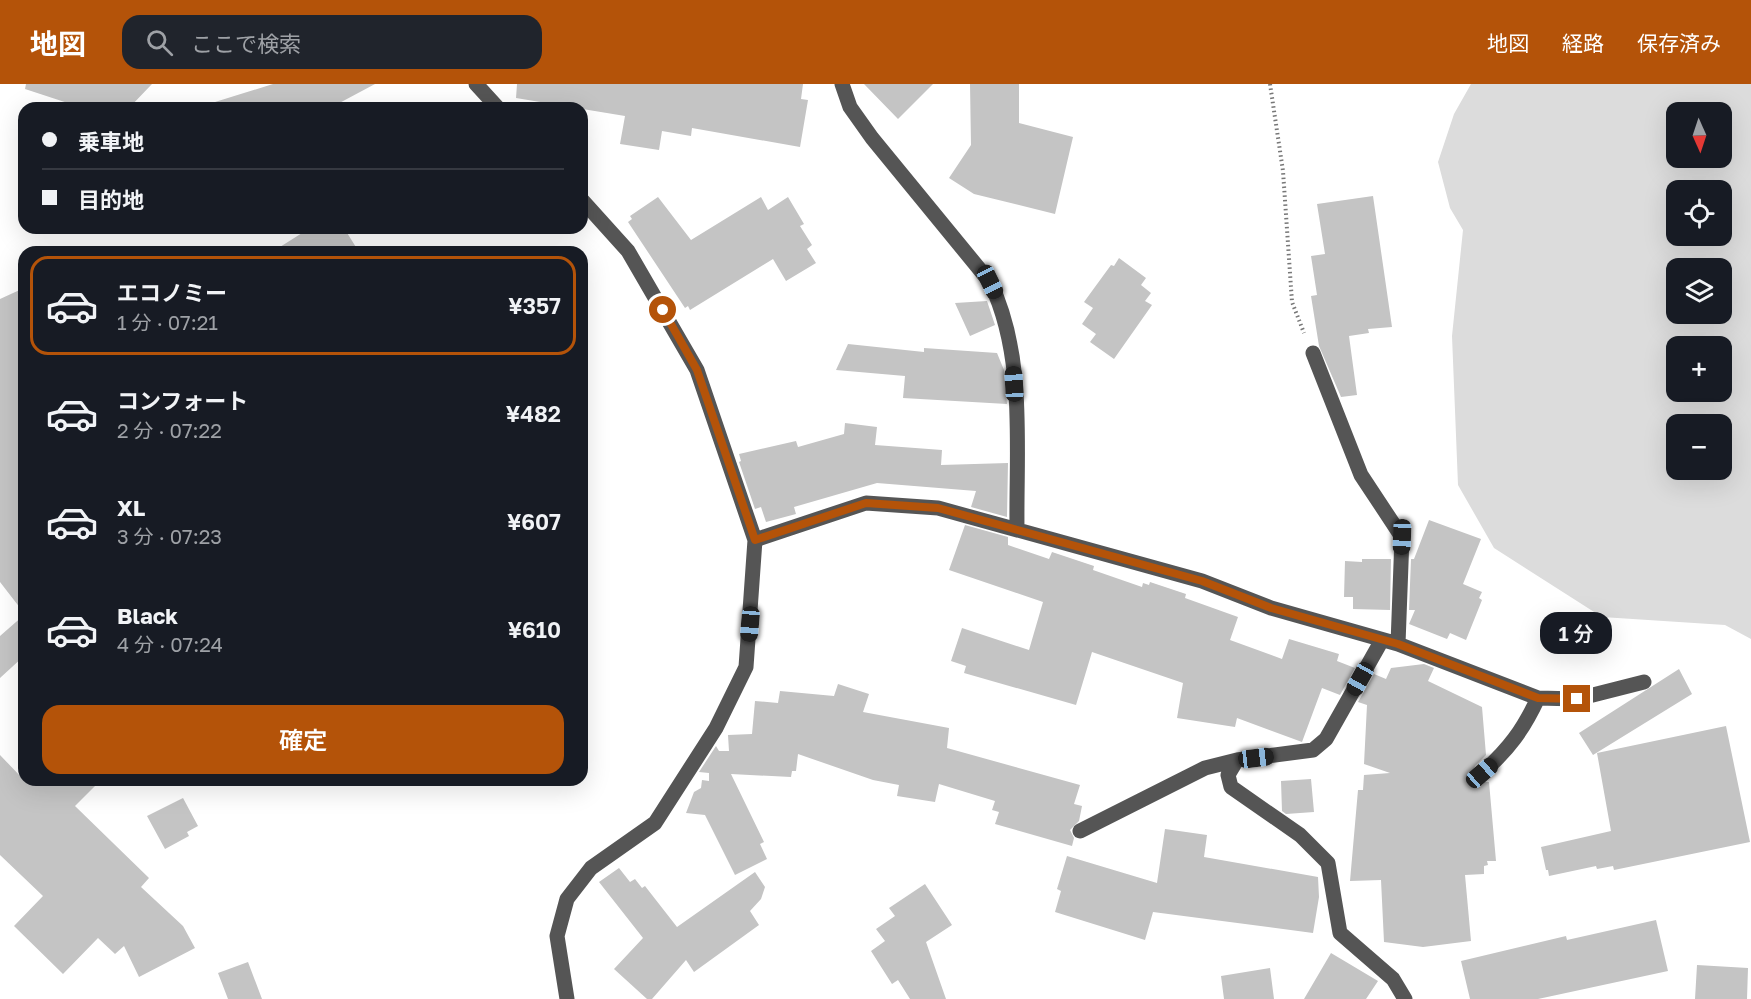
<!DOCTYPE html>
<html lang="ja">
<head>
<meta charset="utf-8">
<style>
	body { margin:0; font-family:"Golos Text","Noto Sans JP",sans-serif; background:#20242c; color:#f1f3f6; height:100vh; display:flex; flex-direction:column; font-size:22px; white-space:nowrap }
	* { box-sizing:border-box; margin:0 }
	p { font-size:20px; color:#9ea1a6 }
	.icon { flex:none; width:33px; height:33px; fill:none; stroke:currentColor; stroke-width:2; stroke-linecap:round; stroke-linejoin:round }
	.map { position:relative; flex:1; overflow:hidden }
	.panel { position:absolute; left:18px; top:162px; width:570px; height:540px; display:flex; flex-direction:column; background:#171b24; border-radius:18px; box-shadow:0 6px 24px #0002 }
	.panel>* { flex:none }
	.hud { position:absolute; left:18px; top:18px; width:570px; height:132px; border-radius:18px; box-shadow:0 6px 24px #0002; display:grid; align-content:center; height:132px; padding:0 24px; background:#171b24 }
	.needle { width:39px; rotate:177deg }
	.fabs { position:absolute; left:1666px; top:18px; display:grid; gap:12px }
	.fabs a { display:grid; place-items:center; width:66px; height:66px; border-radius:12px; background:#171b24; box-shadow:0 6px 24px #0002; font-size:30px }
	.end { position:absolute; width:27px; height:27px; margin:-14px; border:8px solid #b45309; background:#fff; box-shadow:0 0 0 3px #fff }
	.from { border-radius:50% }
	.bubble { position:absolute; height:42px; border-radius:18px; background:#171b24; box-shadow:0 6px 24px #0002; font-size:20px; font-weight:600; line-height:42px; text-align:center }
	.car { position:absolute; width:18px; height:36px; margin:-18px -9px; border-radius:8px; box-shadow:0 0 4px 2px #0007; background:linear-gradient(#222 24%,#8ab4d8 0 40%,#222 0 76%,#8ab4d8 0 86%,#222 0) }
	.hud b { display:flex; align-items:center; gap:21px; height:57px; font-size:22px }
	.hud b+b { border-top:2px solid #363941 }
	.hud i { width:15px; height:15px; background:#f1f3f6 }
	ul { padding:10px 0 0; list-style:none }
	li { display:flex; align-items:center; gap:18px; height:99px; margin:0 12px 9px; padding:0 12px; border:3px solid transparent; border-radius:18px }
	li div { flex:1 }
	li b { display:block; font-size:22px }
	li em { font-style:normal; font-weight:600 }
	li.selected { border-color:#b45309 }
	li>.icon { width:54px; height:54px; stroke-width:1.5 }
	.primary-button { display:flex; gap:12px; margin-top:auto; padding:12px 24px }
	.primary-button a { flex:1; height:69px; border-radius:18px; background:#b45309; color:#fff; font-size:24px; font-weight:600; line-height:69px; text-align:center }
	header { display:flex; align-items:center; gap:36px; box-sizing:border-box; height:84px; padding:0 30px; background:#b45309; color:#fff }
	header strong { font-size:28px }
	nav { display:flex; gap:33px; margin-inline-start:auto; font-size:21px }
	.search { width:420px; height:54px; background:#20242c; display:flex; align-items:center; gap:15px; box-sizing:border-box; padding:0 21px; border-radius:18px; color:#9ea1a6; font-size:22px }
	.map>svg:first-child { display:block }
</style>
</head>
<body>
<header>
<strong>地図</strong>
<div class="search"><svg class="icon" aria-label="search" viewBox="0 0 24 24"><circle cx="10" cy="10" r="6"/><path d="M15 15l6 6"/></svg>ここで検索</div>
<nav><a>地図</a><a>経路</a><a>保存済み</a></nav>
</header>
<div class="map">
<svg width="1751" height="915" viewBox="0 0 1751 915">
	<rect width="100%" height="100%" fill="#fff"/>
	<path fill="#dcdcdc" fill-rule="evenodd" d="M1471 0H1751V555L1725 541 1602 533 1494 464 1458 401 1452 252 1463 146 1450 124 1438 78 1454 30ZM1677 28H1722V74H1677ZM1677 106H1722V152H1677ZM1677 184H1722V230H1677ZM1677 262H1722V308H1677ZM1677 340H1722V386H1677Z"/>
	<path fill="#c4c4c4" d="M26 0H152L129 24H83L25 5Z
		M273 0H375L330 24H216L215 18Z
		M517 0H803L801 15 808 16 800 63 692 44 691 52 662 47 659 66 620 60 625 32 516 14Z
		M864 0H933L898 35Z
		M970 0H1019V39L1073 53 1055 130 974 110 949 94 971 61Z
		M1373 112 1392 243 1368 245 1369 249 1349 252 1357 311 1341 313 1319 262 1311 212 1317 211 1311 172 1325 170 1317 120Z
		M658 113 691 156 761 113 768 126 788 113 804 140 800 142 812 161 807 165 816 179 786 197 773 175 690 226 688 222 685 224 628 138 632 135 630 132Z
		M310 144H344L359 168H272Z
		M1119 174 1146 194 1141 201 1151 209 1145 217 1152 221 1114 275 1090 258 1096 250 1082 240 1093 224 1084 218 1111 181 1114 182Z
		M24 204V529L0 498V215Z
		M987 217 995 241 970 252 955 219Z
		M848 260 924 268V264L997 269 1004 286 1007 320 903 314 905 292 836 286Z
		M845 339 877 343 875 361 942 366 941 381 1008 379 1007 433 971 423 976 407 877 399 794 423 796 430 766 438 761 423 755 425 739 378 741 377 739 370 796 357 798 363 844 350Z
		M1429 436 1481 455 1463 500 1482 508 1479 514 1482 516 1466 556 1450 549 1447 555 1409 540 1415 526H1409L1411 475H1414Z
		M965 441 1008 453V461L1049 475 1052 468 1094 482 1093 486 1142 503 1143 499 1149 501 1150 498 1186 510 1185 514 1238 533 1230 556 1282 575 1289 555 1339 570 1337 577 1355 584 1340 611 1322 604 1302 658 1237 634 1235 643 1177 634 1183 599 1092 568 1076 621 964 589 966 582 951 577 962 544 1029 566 1043 518 949 486Z
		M1362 475H1391L1390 526 1353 525V513H1344L1345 477 1362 478Z
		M24 531V572L0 594V552Z
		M1424 580 1434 584 1428 597 1482 623 1486 671 1475 682 1472 691 1479 698H1489L1496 777H1487L1488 781 1484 782V790L1465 791 1471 857 1423 863 1384 858 1381 796 1350 797 1358 706H1363L1364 691 1390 689 1364 680 1367 621 1358 618 1374 590 1386 595 1391 584Z
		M1679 585 1692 610 1593 671 1579 649Z
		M838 600 869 610 863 628 949 644 947 664 1080 701 1074 720 1082 722 1079 737 1070 746 1074 754 1072 762 995 740 999 728 992 726 995 717 939 700 935 718 897 712 899 701 873 696 798 670 796 687H792L791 693 731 690 764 758 760 760 767 775 735 791 705 731 686 729 694 708 701 704 702 696 709 697V689L699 688 716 662 719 667H729L728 651 752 650 755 617 778 619 780 607 834 612Z
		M1726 642 1750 758 1614 786 1613 782 1597 785 1596 782 1549 792 1548 786H1546L1541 763 1611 747 1597 669Z
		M0 671 24 696H101L75 722 149 794 141 803 183 842 195 864 139 893 124 862 115 870 98 854 63 890 14 842 43 812 0 771Z
		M1311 695 1314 728 1286 730 1282 727 1281 697Z
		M183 714 198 742 187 748 189 752 165 765 147 732Z
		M1165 745 1207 751 1204 773 1318 793 1319 813 1313 849 1153 828 1145 856 1055 828 1061 807 1057 805 1067 772 1157 799Z
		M619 784 630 798 635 795 642 804 645 802 677 843 755 788 765 803 761 815 750 827 759 841 694 888 686 876 652 915H647L614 885 643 854 599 798Z
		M925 800 952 841 926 858 946 915H910L898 896 892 900 871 867 885 857 876 845 895 832 889 824Z
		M1656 836 1668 887 1538 915H1470L1461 877 1566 852 1567 856Z
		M1331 869 1378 897 1366 915H1304Z
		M248 878 262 915H228L218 889Z
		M1697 881 1748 884 1747 915H1695Z
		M1270 884 1274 915H1224L1221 892Z"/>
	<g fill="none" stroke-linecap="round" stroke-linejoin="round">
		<path stroke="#777" stroke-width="4" stroke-dasharray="1.5 3" stroke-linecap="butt" d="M1270 0 1283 87 1292 218 1304 249"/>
		<path stroke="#555" stroke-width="15" d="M476 0 498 24
			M842 0 850 23 872 54 990 198C1026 272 1016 363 1017 444
			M1313 269 1361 391 1402 453 1398 560
			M755 456 866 419 938 424 1202 497 1271 524 1398 560 1538 614 1577 615 1644 598
			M1382 556 1326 655 1313 666 1237 676 1228 691 1231 703 1300 751 1328 779 1340 849 1393 895 1405 915
			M1482 689C1509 665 1523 646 1538 614
			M1080 747 1205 684 1237 676
			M567 915 557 852 567 815 591 784 655 739 716 644 746 583 755 456 697 286 628 167 582 116"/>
	</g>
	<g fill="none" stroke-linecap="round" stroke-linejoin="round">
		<path stroke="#b45309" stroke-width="8" d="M663 226 697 286 755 456 866 419 938 424 1202 497 1271 524 1398 560 1538 614 1577 615"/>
	</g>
</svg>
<div class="fabs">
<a><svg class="needle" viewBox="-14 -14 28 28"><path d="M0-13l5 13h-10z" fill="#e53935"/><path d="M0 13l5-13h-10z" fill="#9ea1a6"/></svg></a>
<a><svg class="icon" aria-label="locate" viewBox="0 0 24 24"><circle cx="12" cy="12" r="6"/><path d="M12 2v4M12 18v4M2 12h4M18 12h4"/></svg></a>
<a><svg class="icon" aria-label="layers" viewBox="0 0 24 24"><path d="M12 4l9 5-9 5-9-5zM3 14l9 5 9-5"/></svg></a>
<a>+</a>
<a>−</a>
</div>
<i class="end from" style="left:663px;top:226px"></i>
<i class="end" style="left:1577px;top:615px"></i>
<div class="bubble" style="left:1540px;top:528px;width:72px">1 分</div>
<i class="car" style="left:990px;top:198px;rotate:154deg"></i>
<i class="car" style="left:1014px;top:300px;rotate:357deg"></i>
<i class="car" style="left:1402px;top:453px;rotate:182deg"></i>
<i class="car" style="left:750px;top:540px;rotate:185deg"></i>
<i class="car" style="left:1360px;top:595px;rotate:209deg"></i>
<i class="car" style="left:1256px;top:674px;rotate:83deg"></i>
<i class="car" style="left:1482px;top:689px;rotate:49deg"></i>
<div class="hud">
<b><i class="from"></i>乗車地</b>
<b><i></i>目的地</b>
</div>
<section class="panel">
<ul>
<li class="selected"><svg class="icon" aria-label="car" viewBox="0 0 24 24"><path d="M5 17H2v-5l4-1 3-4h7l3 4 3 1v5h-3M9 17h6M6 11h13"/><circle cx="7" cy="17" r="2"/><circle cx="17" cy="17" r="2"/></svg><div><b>エコノミー</b><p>1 分 · 07:21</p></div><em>¥357</em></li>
<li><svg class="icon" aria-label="car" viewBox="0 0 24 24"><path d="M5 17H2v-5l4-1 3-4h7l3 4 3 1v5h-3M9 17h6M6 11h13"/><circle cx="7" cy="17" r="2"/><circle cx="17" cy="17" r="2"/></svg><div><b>コンフォート</b><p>2 分 · 07:22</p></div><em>¥482</em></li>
<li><svg class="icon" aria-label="car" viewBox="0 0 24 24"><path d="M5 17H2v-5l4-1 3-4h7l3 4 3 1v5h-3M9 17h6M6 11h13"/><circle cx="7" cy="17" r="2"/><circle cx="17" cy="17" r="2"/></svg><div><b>XL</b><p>3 分 · 07:23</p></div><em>¥607</em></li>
<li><svg class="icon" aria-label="car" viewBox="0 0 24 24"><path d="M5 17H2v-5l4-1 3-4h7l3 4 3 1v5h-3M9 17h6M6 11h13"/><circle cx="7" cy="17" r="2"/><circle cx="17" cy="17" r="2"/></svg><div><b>Black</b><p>4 分 · 07:24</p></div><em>¥610</em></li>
</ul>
<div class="primary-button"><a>確定</a></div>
</section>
</div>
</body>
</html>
